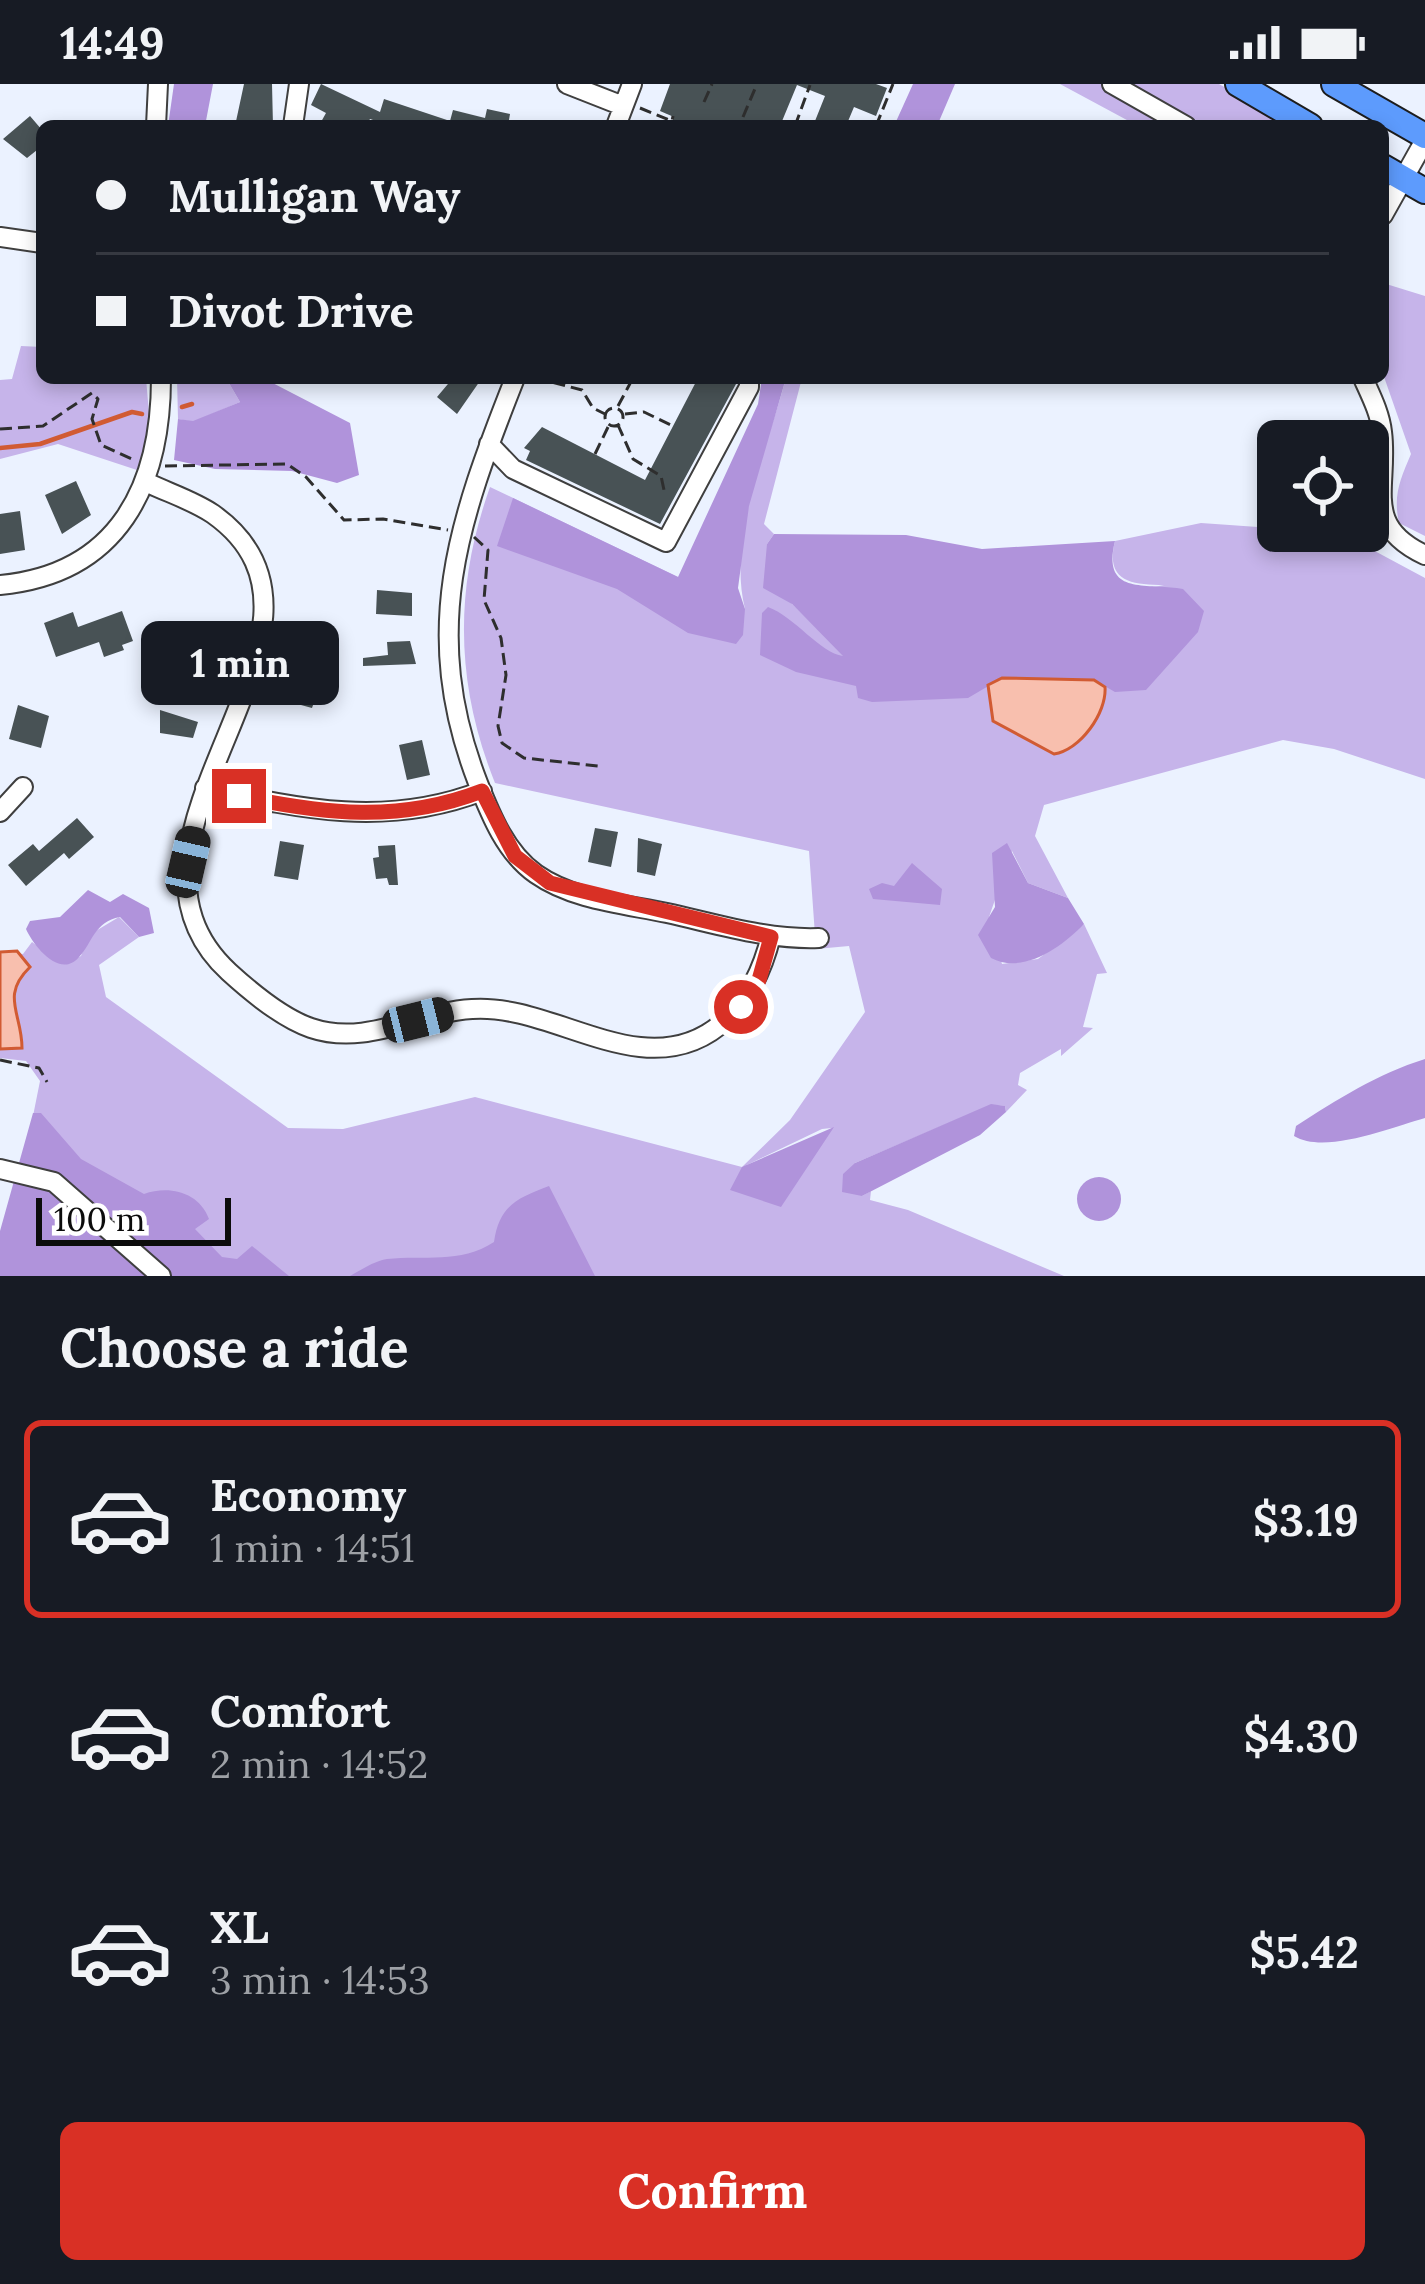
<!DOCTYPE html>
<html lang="en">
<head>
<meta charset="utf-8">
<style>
	body { margin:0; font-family:Lora,serif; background:#242831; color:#f1f3f6; height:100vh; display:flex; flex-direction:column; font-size:45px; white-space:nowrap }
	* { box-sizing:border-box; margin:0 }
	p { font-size:39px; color:#9ea1a6 }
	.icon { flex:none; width:66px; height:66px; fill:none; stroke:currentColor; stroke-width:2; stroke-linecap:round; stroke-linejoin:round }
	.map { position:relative; height:1192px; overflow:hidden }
	.panel { display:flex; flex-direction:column; background:#171b24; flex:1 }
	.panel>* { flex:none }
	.hud { position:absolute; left:36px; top:36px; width:1353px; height:264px; border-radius:18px; box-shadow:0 6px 18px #0003; display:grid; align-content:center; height:264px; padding:0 60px; background:#171b24 }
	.buttons { position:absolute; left:1257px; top:336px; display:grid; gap:24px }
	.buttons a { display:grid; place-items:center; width:132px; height:132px; border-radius:18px; background:#171b24; box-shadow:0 6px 18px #0003; font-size:60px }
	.scale { position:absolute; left:36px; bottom:30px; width:195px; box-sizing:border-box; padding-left:12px; border:6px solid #0c0c0c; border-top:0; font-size:33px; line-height:42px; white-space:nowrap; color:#0c0c0c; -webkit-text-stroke:9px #fff; paint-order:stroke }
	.end { position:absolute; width:54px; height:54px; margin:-27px; border:15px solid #d93025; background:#fff; box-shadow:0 0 0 6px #fff }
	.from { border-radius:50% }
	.bubble { position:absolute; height:84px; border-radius:18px; background:#171b24; box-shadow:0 6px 18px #0003; font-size:39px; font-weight:800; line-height:84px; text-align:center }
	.car { position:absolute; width:36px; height:72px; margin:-36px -18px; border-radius:15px; box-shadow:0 0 9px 3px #0007; background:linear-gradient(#222 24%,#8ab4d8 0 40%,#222 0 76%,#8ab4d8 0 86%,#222 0) }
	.hud b { display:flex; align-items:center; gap:42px; height:114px; font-size:45px }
	.hud b+b { border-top:3px solid #363941 }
	.hud i { width:30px; height:30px; background:#f1f3f6 }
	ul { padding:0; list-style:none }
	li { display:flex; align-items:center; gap:36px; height:198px; margin:0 24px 18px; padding:0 36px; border:6px solid transparent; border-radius:18px }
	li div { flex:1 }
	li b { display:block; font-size:45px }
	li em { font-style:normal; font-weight:800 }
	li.current { border-color:#d93025 }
	li>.icon { width:108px; height:108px; stroke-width:1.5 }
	h2 { padding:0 60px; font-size:54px; line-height:144px }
	.button { display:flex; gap:24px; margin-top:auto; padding:24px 60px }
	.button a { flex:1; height:138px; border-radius:18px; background:#d93025; color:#fff; font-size:48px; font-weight:800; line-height:138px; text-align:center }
	.status { display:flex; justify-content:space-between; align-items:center; height:84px; padding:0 60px; background:#171b24; direction:ltr }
	.status svg { height:33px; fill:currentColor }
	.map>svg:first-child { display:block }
</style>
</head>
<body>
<div class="status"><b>14:49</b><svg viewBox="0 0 49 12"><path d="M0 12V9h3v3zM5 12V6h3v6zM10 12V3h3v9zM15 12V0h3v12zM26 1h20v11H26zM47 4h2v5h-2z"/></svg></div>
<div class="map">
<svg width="1425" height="1192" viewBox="0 0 1425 1192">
	<rect width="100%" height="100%" fill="#ebf2ff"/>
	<path fill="#c6b4ea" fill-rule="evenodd" d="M1060 0H1219L1293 42H1138Z
		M1383 199 1425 212V452L1399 439C1393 411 1400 396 1411 370L1383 290Z
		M21 262 42 263V294H146L150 341 143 388 58 360 0 375V296L12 295Z
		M177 294H226L240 318 193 338 178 335Z
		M786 294H802L764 440 774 450 767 460 792 520 837 564 1164 501C1130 501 1105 497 1115 457L1201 439 1317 447 1320 456 1357 447 1371 465 1425 494V695L1334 665 1283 656 1044 721 1035 752 1068 814 1028 799 1012 767 989 833 1002 880 1038 875 1084 840 1107 889 1097 890 1083 943 1093 944 1061 972V965L1020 989 1018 1001 1027 1006 1006 1028 1005 1022 991 1021 855 1079 862 1112 871 1107 870 1116 908 1126 1064 1192H186L24 1077 40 997 26 977 0 974V868L23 870 32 858 62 880 81 872 89 851 119 833 139 853 99 881 106 913 288 1044 343 1045 475 1013 742 1083 790 1036 865 928 849 862 816 865 809 767 495 699C455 599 454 504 490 403L745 525C727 452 767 365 786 294ZM832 1044 796 1097 747 1081 822 1045Z"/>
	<path fill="#b093db" d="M174 0H213L205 42H168Z
		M913 0H955L937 42H894Z
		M226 294H263L350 339 359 391 337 399 292 387 215 385 174 376 178 335 193 337 240 318Z
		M762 294H786L749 422 738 504 745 525 743 551 736 560 688 549 617 505 497 462 513 414 678 493 758 320Z
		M774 450 906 451 982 465 1115 457C1101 513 1147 498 1183 505L1204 527 1198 548 1146 606 1115 608 1094 596 1002 594 968 614 872 618 858 614 856 602 796 588 760 571 762 529 768 523C795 533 820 569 843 572L792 520 763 504 767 460Z
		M1007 759 1028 799 1068 814 1084 840C1062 863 1023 891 991 874L978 851 995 823 992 769Z
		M912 779 942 805 940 821 873 815 869 805 882 799 894 802Z
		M88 806 110 818 123 810 149 824 154 849 139 853 120 833C94 838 93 858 79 873 60 896 33 861 26 845L30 837 60 833Z
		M1425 975V1034C1392 1043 1325 1071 1294 1052L1296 1042C1338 1015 1377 990 1425 975Z
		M991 1020 1005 1022 1006 1028 980 1051 862 1112 842 1108 843 1090 855 1079Z
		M33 1029H41L81 1075 144 1110C169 1101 199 1108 209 1135L195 1145 222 1173 237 1175 252 1162 289 1192H0V1147Z
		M834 1043 781 1123 730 1106 742 1083Z
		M1077 1115a22 22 0 1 1 44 0a22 22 0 1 1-44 0Z
		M549 1102 595 1192H350C361 1186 374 1177 387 1175 424 1171 460 1180 494 1158 499 1122 517 1114 549 1102Z"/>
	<path fill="#f8bfae" stroke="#d15b33" stroke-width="3" d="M1002 594 1094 596 1105 603C1107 629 1080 666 1054 670L993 637 988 601Z
		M17 867 30 883C0 912 22 929 22 964L0 965V868Z"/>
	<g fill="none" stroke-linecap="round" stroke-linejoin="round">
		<path stroke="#d15b33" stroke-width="4.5" d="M182 323 192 320
			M0 364 40 360 132 328 142 330"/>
	</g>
	<path fill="#485255" d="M244 0H272L273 42H235Z
		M321 0 380 28 384 15 450 37 453 26 485 34 487 25 510 30 508 42H391L370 35 366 42H328L321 38 326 29 311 21Z
		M670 0H876L887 4 876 32 854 23 846 42H813L825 12 797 1 780 42H671L674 33 660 27Z
		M30 32 42 46V62L27 74 3 55Z
		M453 294H482L457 330 437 313Z
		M698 294H733L736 300 660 440 526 376 530 367 524 364 542 343 645 396Z
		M76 397 91 431 62 450 45 411Z
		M20 427 25 466 0 470V430Z
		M377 506 412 509V532L376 530Z
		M122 527 133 557 122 561 124 566 104 573 99 558 56 573 44 539 73 528 78 543Z
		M410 557 416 580 363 582V574L388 571 387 558Z
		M169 579 213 599 201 618 181 610 186 598 165 587Z
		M285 592 319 603 312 624 279 615Z
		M18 621 49 632 41 664 9 655Z
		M160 626 198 638 193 654 160 649Z
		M422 656 430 691 407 696 399 661Z
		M77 734 94 753 69 775 64 769 26 802 8 781 33 760 39 767Z
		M595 744 618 748 611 783 588 778Z
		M638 754 662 760 655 792 637 788Z
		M280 757 304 761 298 796 274 792Z
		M395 761 398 801H389L387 794 376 795 373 774 379 773 378 762Z"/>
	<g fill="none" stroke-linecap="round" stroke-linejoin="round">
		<g stroke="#3f3f3f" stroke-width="22">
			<path id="minor" d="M567 0 623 22
				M1112 0 1186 42
				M156 42 158 0
				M293 42 299 0
				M616 42 632 0
				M1383 131 1425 56
				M0 153 42 159
				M515 294C458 438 419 547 478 699 491 732 506 769 536 790 573 816 624 820 667 829 717 840 767 856 819 854
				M1363 294C1371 312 1380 329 1382 348 1389 403 1361 441 1425 471
				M489 360 513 385 666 458 749 303V294
				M148 399C169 409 194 417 213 430 375 545 83 753 229 888 252 909 282 934 311 944 367 963 417 928 472 925 527 921 585 957 640 963 713 971 755 917 771 852
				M0 501C119 490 161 401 161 294
				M205 704C301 725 386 744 482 707
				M0 728 23 703
				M0 1085 54 1098 161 1192"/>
		</g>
		<g stroke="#1d1d1d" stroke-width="28">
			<path id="major" d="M1238 0 1310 42
				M1334 0 1425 52
				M1383 83 1425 107"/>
		</g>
		<path stroke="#2e2e2e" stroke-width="3" stroke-dasharray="12 6" stroke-linecap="butt" d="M704 18 712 0
			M640 24 672 37 673 32
			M743 33 757 0
			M795 42 810 1
			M876 42 893 0
			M536 294 582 306 593 324 605 330
			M618 322 633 294
			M605 333a9 9 0 1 1 18 0a9 9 0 1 1-18 0Z
			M625 330 644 328 673 342
			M618 341 633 375 661 392 664 406
			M0 345 43 342 92 309 98 315 92 335 101 361 132 375
			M595 370 609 341
			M165 382 287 380 306 393 344 436 383 435 448 446
			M474 453 488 466 484 516 501 554 506 591 498 642 502 659 524 674 598 682
			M0 976 39 984 47 998"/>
		<use href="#minor" stroke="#fff" stroke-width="18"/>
		<use href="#major" stroke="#5d9bfd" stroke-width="24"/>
	</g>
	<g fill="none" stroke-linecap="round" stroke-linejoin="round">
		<path stroke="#d93025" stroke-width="15" d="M239 712C324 730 399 739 482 707L515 772 550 799 771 853 759 896 741 923"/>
	</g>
</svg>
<div class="buttons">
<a><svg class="icon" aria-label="locate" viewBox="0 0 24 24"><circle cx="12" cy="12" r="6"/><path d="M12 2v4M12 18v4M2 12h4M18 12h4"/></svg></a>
</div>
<div class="scale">100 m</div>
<i class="end from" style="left:741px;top:923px"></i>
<i class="end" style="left:239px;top:712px"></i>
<div class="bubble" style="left:141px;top:537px;width:198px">1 min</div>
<i class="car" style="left:188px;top:778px;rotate:13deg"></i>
<i class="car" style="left:418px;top:936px;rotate:76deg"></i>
<div class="hud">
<b><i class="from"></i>Mulligan Way</b>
<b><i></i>Divot Drive</b>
</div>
</div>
<section class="panel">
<h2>Choose a ride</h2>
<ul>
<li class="current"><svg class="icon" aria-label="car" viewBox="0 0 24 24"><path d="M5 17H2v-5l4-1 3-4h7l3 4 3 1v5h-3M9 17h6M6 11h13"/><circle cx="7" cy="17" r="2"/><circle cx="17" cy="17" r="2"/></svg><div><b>Economy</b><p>1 min · 14:51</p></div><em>$3.19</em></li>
<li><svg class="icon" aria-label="car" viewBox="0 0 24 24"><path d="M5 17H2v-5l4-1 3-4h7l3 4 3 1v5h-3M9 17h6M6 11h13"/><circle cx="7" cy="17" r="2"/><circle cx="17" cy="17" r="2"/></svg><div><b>Comfort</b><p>2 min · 14:52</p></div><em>$4.30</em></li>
<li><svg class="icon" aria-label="car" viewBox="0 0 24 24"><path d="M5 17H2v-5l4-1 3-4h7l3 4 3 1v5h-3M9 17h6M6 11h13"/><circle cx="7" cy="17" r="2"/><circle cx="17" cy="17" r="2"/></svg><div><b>XL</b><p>3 min · 14:53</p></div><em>$5.42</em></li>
</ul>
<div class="button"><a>Confirm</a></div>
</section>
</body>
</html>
